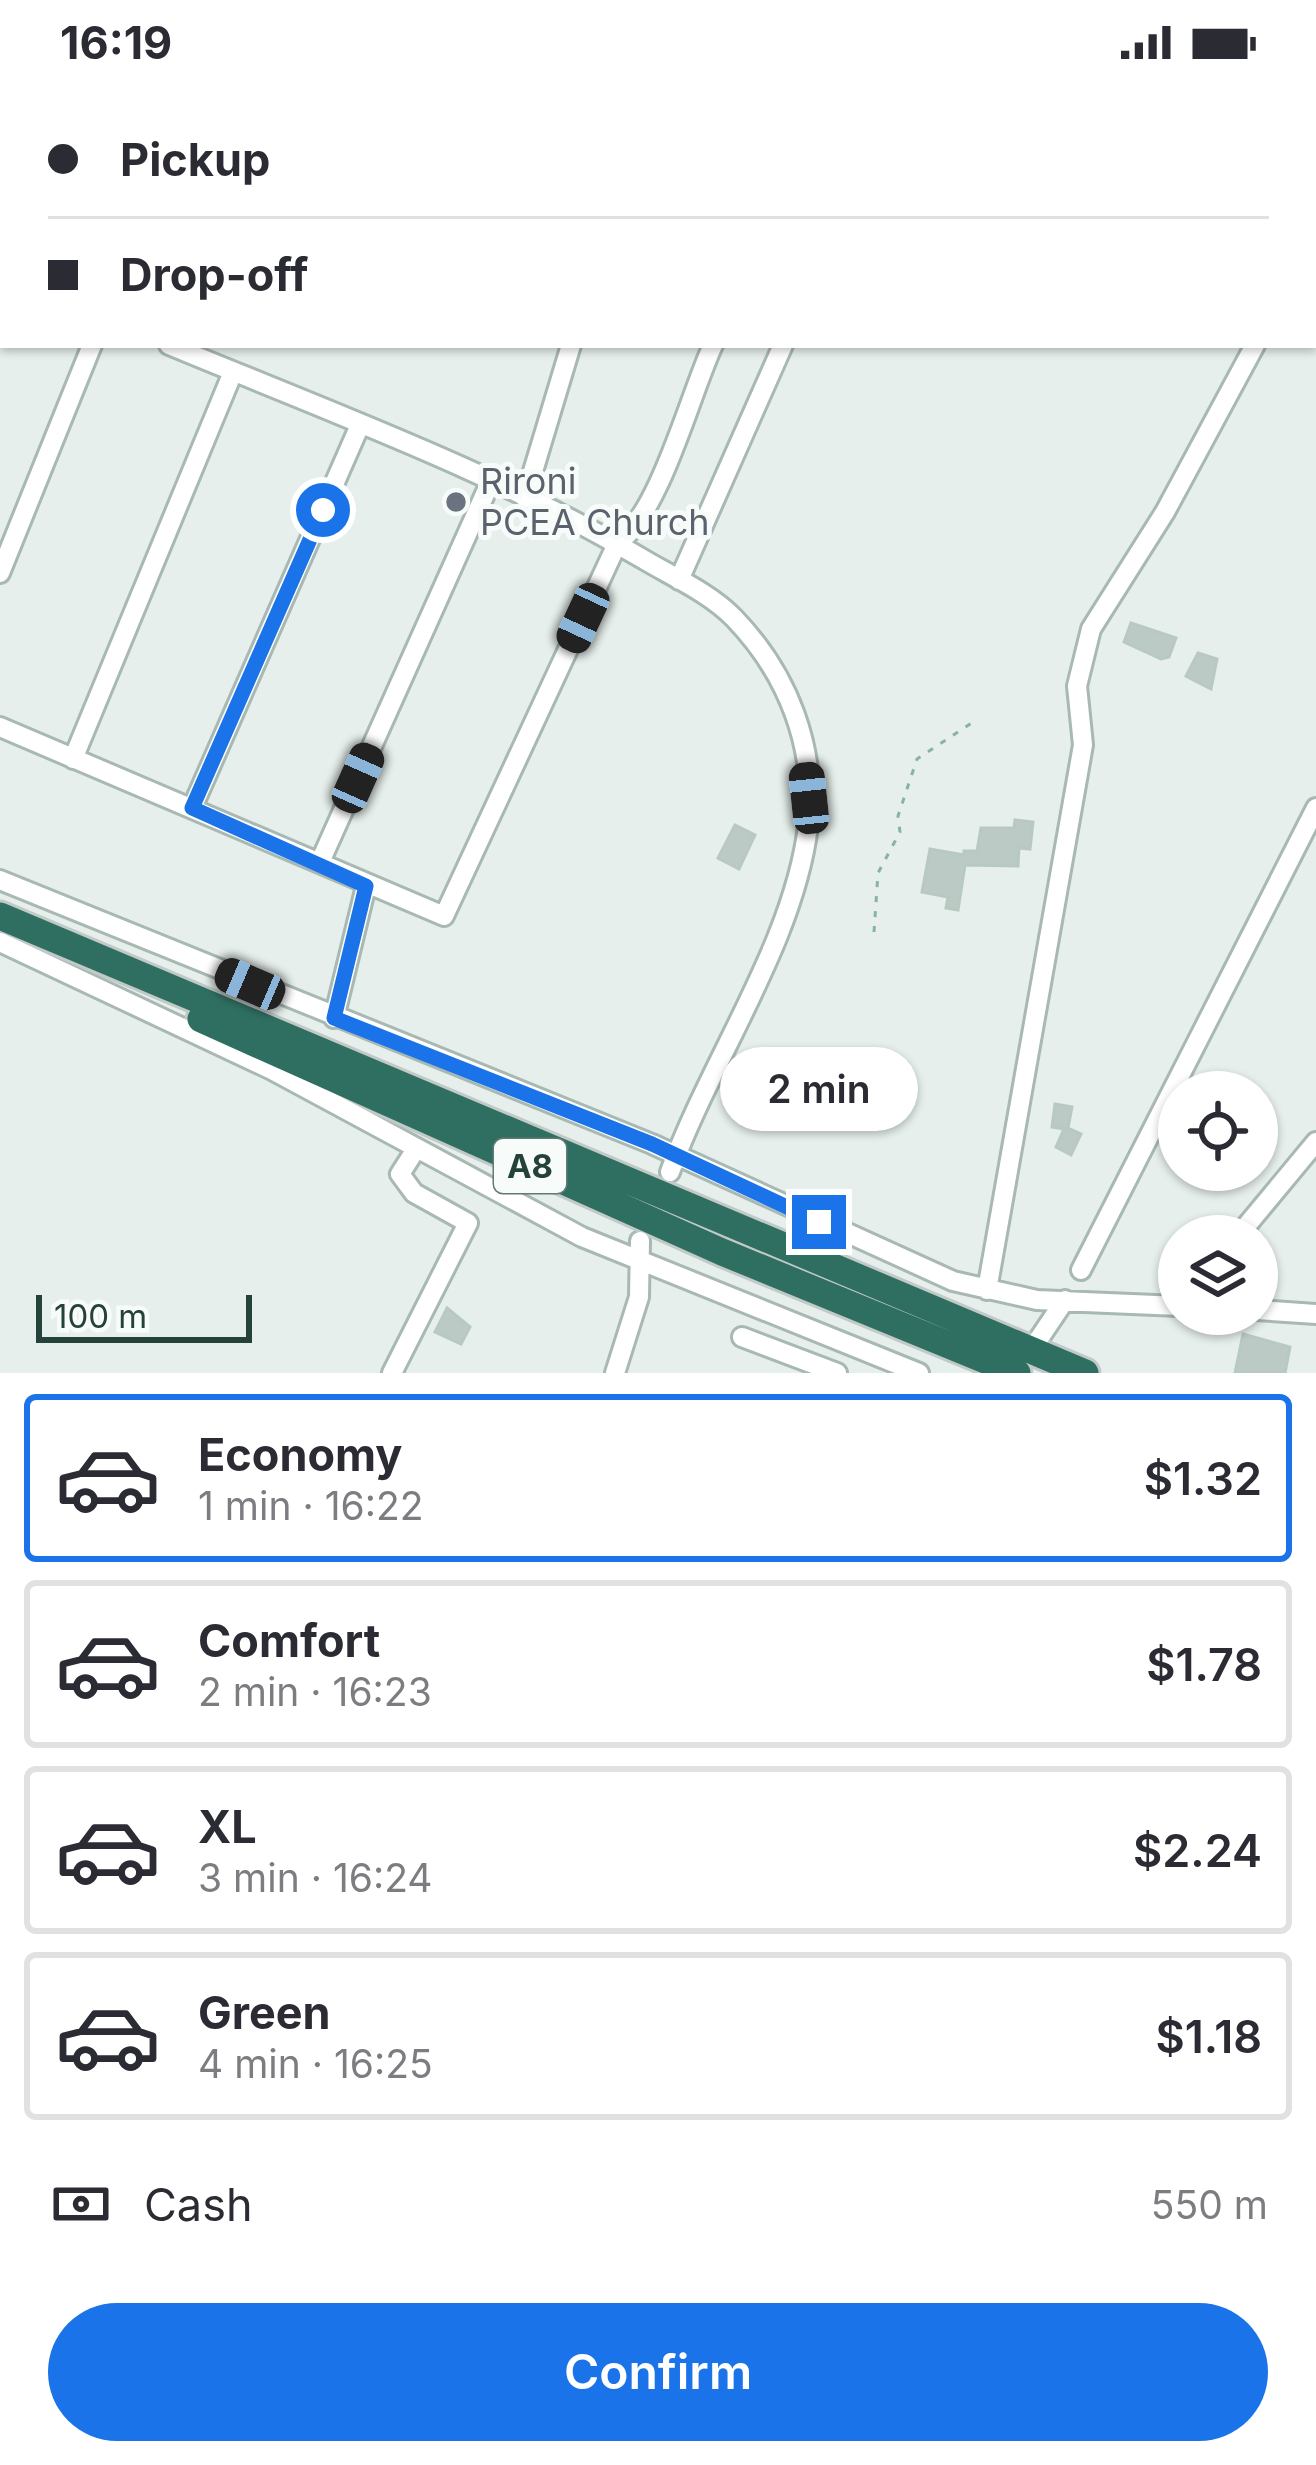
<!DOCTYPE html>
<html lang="en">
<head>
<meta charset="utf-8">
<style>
	body { margin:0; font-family:Inter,sans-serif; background:#f2f2f3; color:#2b2b33; height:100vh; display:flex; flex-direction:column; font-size:45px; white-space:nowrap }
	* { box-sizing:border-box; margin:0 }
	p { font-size:39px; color:#7c7c81 }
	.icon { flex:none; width:66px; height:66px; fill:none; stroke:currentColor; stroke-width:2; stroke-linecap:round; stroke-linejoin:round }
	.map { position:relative; height:1289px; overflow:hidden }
	.sheet { display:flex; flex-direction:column; background:#fff; flex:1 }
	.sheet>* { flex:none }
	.top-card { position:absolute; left:0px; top:0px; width:1317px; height:264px; box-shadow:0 3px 9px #0004; display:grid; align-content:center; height:264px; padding:0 48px; background:#fff }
	.tools { position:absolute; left:1158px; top:987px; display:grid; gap:24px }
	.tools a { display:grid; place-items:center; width:120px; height:120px; border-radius:50%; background:#fff; box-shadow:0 3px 9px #0004; font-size:60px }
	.scale { position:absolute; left:36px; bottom:30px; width:216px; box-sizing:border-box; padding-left:12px; border:6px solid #24423a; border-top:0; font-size:33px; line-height:42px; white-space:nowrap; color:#24423a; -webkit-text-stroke:9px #f7fbf9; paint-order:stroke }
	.end { position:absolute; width:54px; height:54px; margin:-27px; border:15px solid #1a73e8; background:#fff; box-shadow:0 0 0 6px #fff }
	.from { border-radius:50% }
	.bubble { position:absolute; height:84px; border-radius:42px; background:#fff; box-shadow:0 3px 9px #0004; font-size:39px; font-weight:600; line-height:84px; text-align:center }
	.car { position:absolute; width:36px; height:72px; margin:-36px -18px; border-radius:15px; box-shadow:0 0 9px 3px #0007; background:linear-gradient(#222 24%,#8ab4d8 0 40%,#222 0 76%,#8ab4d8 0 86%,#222 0) }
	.top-card b { display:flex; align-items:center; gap:42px; height:114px; font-size:45px }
	.top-card b+b { border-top:3px solid #e1e1e2 }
	.top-card i { width:30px; height:30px; background:#2b2b33 }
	ul { padding:21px 0 0; list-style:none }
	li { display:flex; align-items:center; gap:36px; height:168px; margin:0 24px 18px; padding:0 24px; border:6px solid #e1e1e2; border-radius:12px }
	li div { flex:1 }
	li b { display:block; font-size:45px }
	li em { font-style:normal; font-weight:600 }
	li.on { border-color:#1a73e8 }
	li>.icon { width:108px; height:108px; stroke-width:1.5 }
	.pay { display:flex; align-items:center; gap:30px; height:132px; padding:0 48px; font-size:45px }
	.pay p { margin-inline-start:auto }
	.button { display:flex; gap:24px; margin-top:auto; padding:24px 48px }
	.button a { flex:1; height:138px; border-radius:72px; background:#1a73e8; color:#fff; font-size:48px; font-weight:600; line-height:138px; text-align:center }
	.status { display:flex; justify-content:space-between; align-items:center; height:84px; padding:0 60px; background:#fff; direction:ltr }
	.status svg { height:33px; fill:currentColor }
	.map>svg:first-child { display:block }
</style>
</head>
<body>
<div class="status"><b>16:19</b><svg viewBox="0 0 49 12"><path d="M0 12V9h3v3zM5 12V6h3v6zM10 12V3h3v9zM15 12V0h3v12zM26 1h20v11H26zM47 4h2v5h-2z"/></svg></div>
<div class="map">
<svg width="1316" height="1289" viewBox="0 0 1316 1289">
	<rect width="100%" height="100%" fill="#e6efeb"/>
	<path fill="#bbcac4" stroke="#b8c9c2" stroke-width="3" d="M1131 539 1176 554 1169 573 1161 575 1124 558Z
		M1198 569 1217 575 1211 605 1186 592Z
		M1015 736 1033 738 1030 765 1019 764 1018 782 965 781 958 826 946 824 948 813 922 808 930 765 964 771V767H977L981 744H1014Z
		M735 741 755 751 739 785 718 774Z
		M802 989 841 1004 835 1019 796 1004Z
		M1055 1020 1072 1023 1068 1044 1081 1050 1071 1071 1056 1063 1064 1045 1052 1043Z
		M447 1224 470 1243 461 1260 435 1248Z
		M1243 1250 1290 1263 1285 1289H1235Z"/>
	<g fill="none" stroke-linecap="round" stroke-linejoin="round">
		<g stroke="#a8b8b2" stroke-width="24">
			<path id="minor" d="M602 0 610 3
				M1015 0 1020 3
				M75 3 76 0
				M227 3 229 0
				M373 3 374 0
				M523 3 524 0
				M0 5 3 6
				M1314 118 1316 112
				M0 189 3 191
				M169 261C328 327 495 388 643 475 673 493 710 509 734 534 788 590 817 664 808 742 794 859 710 977 670 1088
				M525 414 571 261
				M0 489 92 261
				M679 496 783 261
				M0 643 444 832 617 460C661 426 689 313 713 261
				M73 675 233 288
				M192 724 360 341
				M320 778 490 399
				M0 796 652 1060 953 1197 1037 1216 1179 1222
				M0 858 272 986 582 1153 919 1289
				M334 934 366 802
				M1238 1152 1316 1058
				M1081 1186 1316 724
				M987 1206 1083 661 1077 602 1091 545 1165 428 1255 261
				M1257 1226 1316 1230
				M742 1253 837 1289
				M1030 1268 1065 1216
				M392 1289 468 1139 414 1109 400 1090 416 1065
				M615 1289 639 1213 640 1157"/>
		</g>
		<g stroke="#c2cac8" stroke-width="33">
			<path id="highway" d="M0 832 1085 1289
				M201 935 722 1168 1017 1289"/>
		</g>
		<path stroke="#86b3a5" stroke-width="3" stroke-dasharray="6 9" stroke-linecap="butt" d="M874 848 878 789 900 748 898 732 917 675 976 636"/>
		<use href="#minor" stroke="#fff" stroke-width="18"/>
		<use href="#highway" stroke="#2f6f62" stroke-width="27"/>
	</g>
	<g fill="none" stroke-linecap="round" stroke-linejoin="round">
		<path stroke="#1a73e8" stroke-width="15" d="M323 426 192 724 366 802 334 934 652 1060 819 1138"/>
	</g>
	<circle fill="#6b7280" stroke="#f7fbf9" stroke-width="4.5" cx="456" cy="418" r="12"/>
	<g text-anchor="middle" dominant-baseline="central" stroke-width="10" stroke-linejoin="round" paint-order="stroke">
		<rect fill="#f7fbf9" stroke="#637a73" stroke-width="3" x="494" y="1055" width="72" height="54" rx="9"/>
		<g font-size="33" font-weight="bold" fill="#24423a">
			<text x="530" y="1082">A8</text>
		</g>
		<g font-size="36" fill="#5b616d" stroke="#f7fbf9" text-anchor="start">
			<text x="480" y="397">Rironi<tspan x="480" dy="41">PCEA Church</tspan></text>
		</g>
	</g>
</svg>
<div class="tools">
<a><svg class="icon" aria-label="locate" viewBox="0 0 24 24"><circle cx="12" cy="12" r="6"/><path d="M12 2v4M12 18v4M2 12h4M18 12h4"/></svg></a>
<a><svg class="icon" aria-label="layers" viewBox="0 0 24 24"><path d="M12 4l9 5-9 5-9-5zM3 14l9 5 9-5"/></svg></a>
</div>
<div class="scale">100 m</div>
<i class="end from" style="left:323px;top:426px"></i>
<i class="end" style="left:819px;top:1138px"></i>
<div class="bubble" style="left:720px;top:963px;width:198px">2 min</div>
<i class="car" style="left:583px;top:534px;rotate:205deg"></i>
<i class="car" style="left:358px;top:694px;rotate:24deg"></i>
<i class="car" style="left:809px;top:714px;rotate:354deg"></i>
<i class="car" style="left:250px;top:900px;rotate:293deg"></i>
<div class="top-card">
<b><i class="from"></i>Pickup</b>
<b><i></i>Drop-off</b>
</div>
</div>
<section class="sheet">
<ul>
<li class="on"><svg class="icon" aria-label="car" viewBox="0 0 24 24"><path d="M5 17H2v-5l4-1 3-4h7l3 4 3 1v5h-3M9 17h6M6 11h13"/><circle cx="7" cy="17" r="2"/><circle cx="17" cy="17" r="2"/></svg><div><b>Economy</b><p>1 min · 16:22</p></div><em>$1.32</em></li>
<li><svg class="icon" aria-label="car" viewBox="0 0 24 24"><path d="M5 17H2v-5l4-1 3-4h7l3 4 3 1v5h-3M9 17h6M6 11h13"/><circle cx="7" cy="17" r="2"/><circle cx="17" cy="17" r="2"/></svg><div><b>Comfort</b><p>2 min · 16:23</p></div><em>$1.78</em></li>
<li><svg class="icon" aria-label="car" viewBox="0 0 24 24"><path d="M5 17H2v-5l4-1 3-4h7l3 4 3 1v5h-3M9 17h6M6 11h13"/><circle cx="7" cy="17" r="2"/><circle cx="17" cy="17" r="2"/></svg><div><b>XL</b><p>3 min · 16:24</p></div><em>$2.24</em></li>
<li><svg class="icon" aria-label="car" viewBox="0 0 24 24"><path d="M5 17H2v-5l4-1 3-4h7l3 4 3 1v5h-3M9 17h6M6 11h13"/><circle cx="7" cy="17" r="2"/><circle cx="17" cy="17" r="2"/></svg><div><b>Green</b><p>4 min · 16:25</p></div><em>$1.18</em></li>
</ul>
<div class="pay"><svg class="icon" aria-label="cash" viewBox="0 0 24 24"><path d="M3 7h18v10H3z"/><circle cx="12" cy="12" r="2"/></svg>Cash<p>550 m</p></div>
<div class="button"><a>Confirm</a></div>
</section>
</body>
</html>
